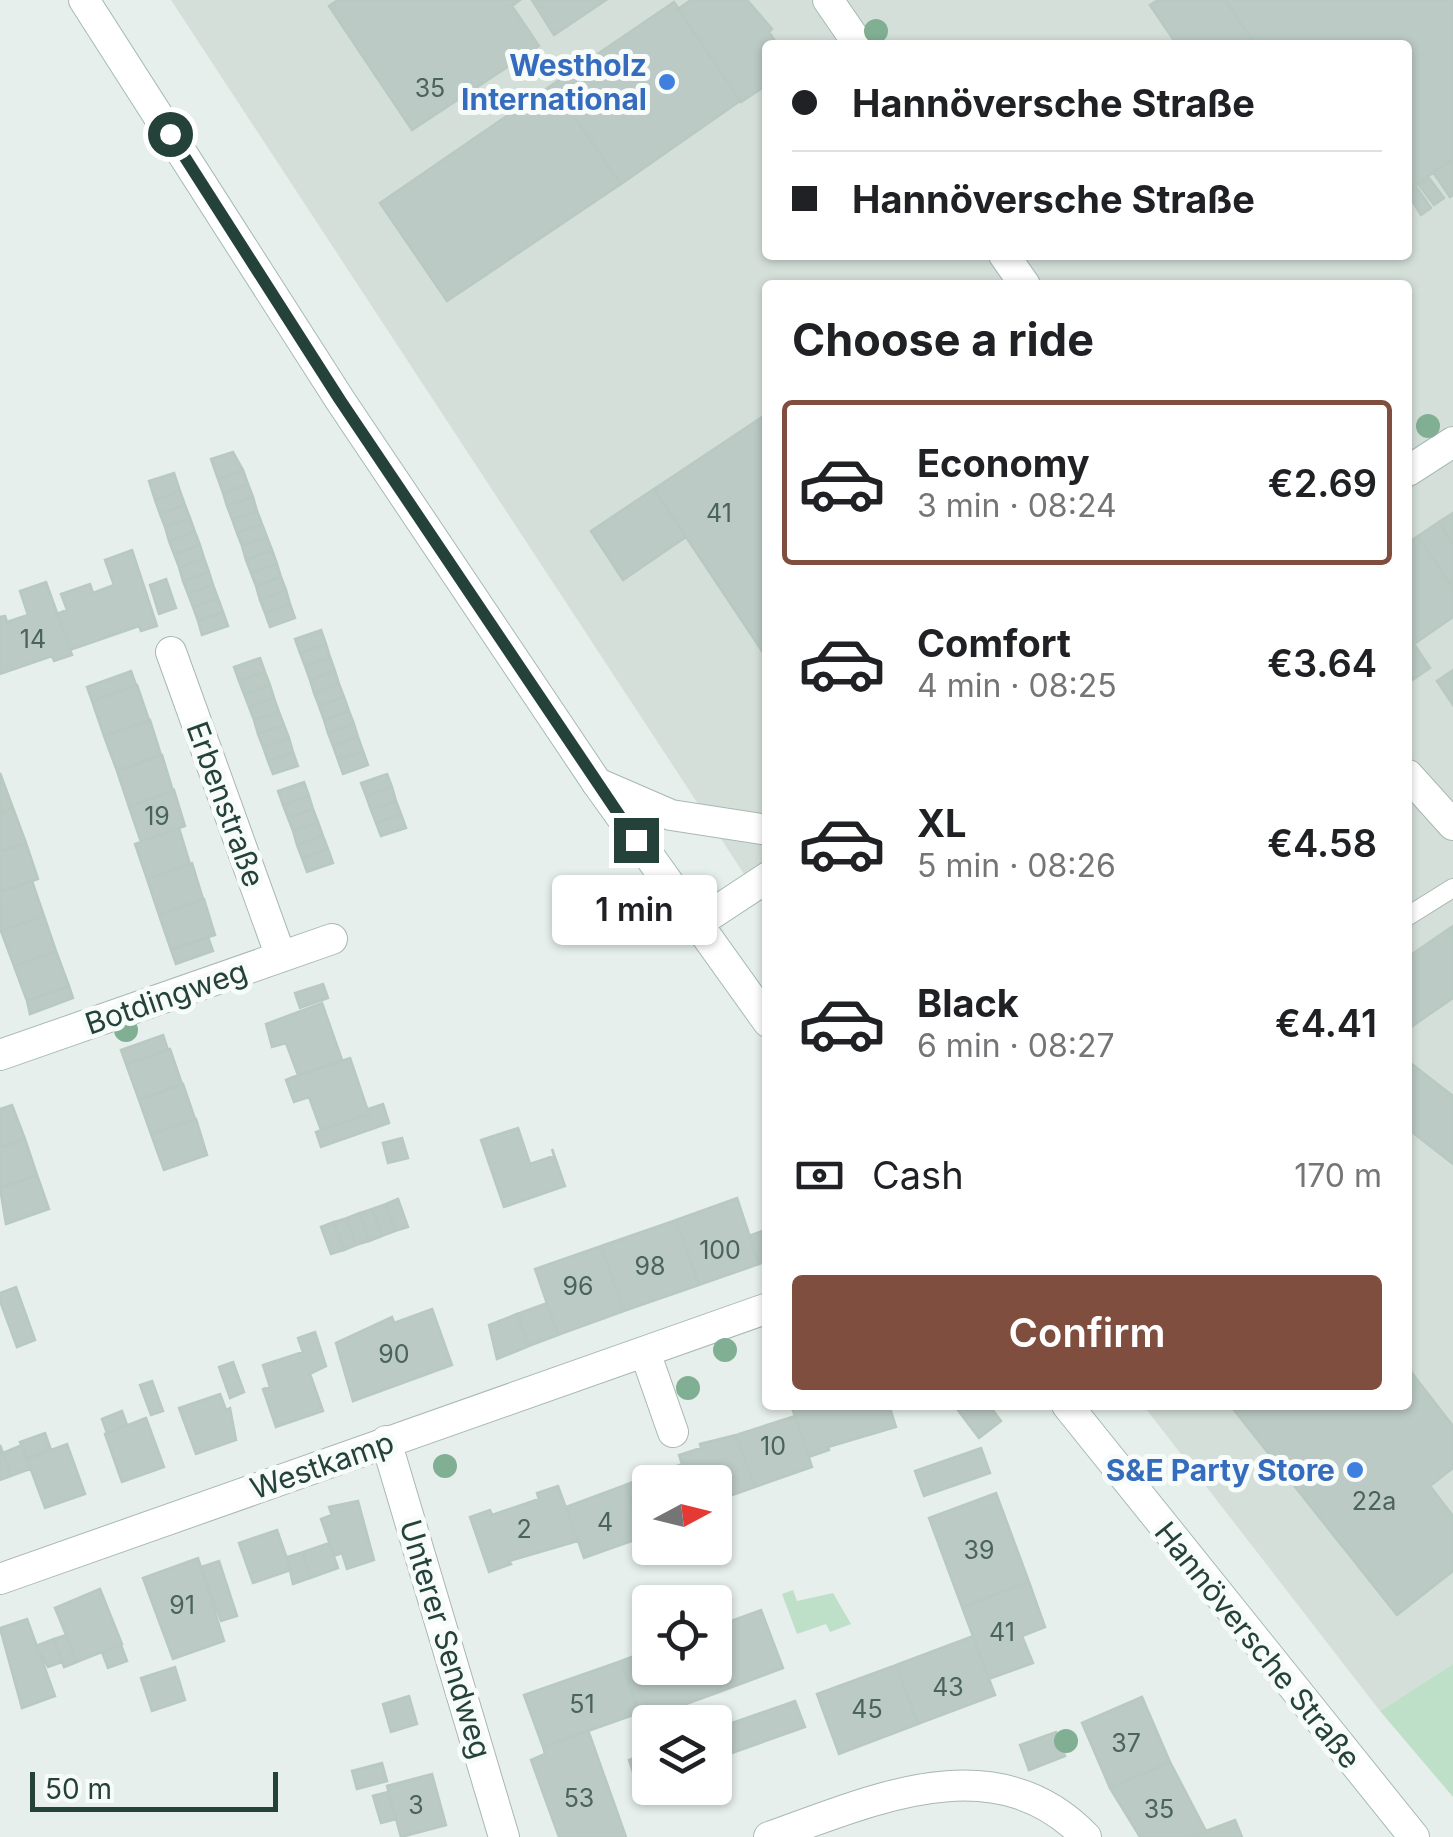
<!DOCTYPE html>
<html lang="en">
<head>
<meta charset="utf-8">
<style>
	body { margin:0; font-family:Inter,sans-serif; background:#f6f6f6; color:#202124; height:100vh; display:flex; flex-direction:column; font-size:38px; white-space:nowrap }
	* { box-sizing:border-box; margin:0 }
	p { font-size:32px; color:#757577 }
	.icon { flex:none; width:55px; height:55px; fill:none; stroke:currentColor; stroke-width:2; stroke-linecap:round; stroke-linejoin:round }
	.map { position:relative; flex:1; overflow:hidden }
	.details { position:absolute; left:762px; top:280px; width:650px; height:1130px; display:flex; flex-direction:column; background:#fff; border-radius:10px; box-shadow:0 2px 8px #0004 }
	.details>* { flex:none }
	.guide { position:absolute; left:762px; top:40px; width:650px; height:220px; border-radius:10px; box-shadow:0 2px 8px #0004; display:grid; align-content:center; height:220px; padding:0 30px; background:#fff }
	.needle { width:65px; rotate:83deg }
	.controls { position:absolute; left:632px; top:1465px; display:grid; gap:20px }
	.controls a { display:grid; place-items:center; width:100px; height:100px; border-radius:10px; background:#fff; box-shadow:0 2px 8px #0004; font-size:50px }
	.scale { position:absolute; left:30px; bottom:25px; width:248px; box-sizing:border-box; padding-left:10px; border:5px solid #24423a; border-top:0; font-size:28px; line-height:35px; white-space:nowrap; color:#24423a; -webkit-text-stroke:8px #f7fbf9; paint-order:stroke }
	.end { position:absolute; width:45px; height:45px; margin:-22px; border:12px solid #24423a; background:#fff; box-shadow:0 0 0 5px #fff }
	.from { border-radius:50% }
	.bubble { position:absolute; height:70px; border-radius:10px; background:#fff; box-shadow:0 2px 8px #0004; font-size:32px; font-weight:600; line-height:70px; text-align:center }
	.guide b { display:flex; align-items:center; gap:35px; height:95px; font-size:38px }
	.guide b+b { border-top:2px solid #e0e0e0 }
	.guide i { width:25px; height:25px; background:#202124 }
	ul { padding:0; list-style:none }
	li { display:flex; align-items:center; gap:30px; height:165px; margin:0 20px 15px; padding:0 10px; border:5px solid transparent; border-radius:10px }
	li div { flex:1 }
	li b { display:block; font-size:38px }
	li em { font-style:normal; font-weight:600 }
	li.current { border-color:#7f4e3f }
	li>.icon { width:90px; height:90px; stroke-width:1.5 }
	h2 { padding:0 30px; font-size:45px; line-height:120px }
	.pay { display:flex; align-items:center; gap:25px; height:110px; padding:0 30px; font-size:38px }
	.pay p { margin-inline-start:auto }
	.action { display:flex; gap:20px; margin-top:auto; padding:20px 30px }
	.action a { flex:1; height:115px; border-radius:10px; background:#7f4e3f; color:#fff; font-size:40px; font-weight:600; line-height:115px; text-align:center }
	.map>svg:first-child { display:block }
</style>
</head>
<body>
<div class="map">
<svg width="1453" height="1837" viewBox="0 0 1453 1837">
	<rect width="100%" height="100%" fill="#e6efeb"/>
	<path fill="#d4dfda" fill-rule="evenodd" d="M171 0H1453V1664L1380 1711 1143 1405H1408V285H768L767 909ZM768 45H1408V255H768Z"/>
	<path fill="#bfe0c8" d="M793 1590 797 1601 833 1593 851 1624 830 1632 826 1624 797 1634 782 1594Z
		M1453 1664V1797L1380 1711Z"/>
	<path fill="#bbcac4" stroke="#b8c9c2" stroke-width="2.5" d="M338 0H520L512 6 539 46 412 130 329 6Z
		M532 0H606L554 35Z
		M691 0H747L772 29 769 32 778 45H768V84L741 102 678 9Z
		M1158 0H1225L1256 45H1177L1150 5Z
		M1225 0H1453V159L1408 190V45H1256Z
		M674 2 740 101 621 184 552 85Z
		M552 85 621 184 447 301 380 203Z
		M1453 159V195L1450 197 1433 172Z
		M1429 178 1444 198 1434 205 1419 185Z
		M1415 185 1431 208 1421 215 1408 194Z
		M768 413V660L654 489Z
		M233 452 243 470 218 479 211 459Z
		M243 470 248 484 223 493 218 479Z
		M174 473 180 491 155 500 149 481Z
		M248 484 253 497 227 506 223 493Z
		M654 489 686 537 623 580 591 531Z
		M180 491 185 505 160 514 155 500Z
		M253 497 257 511 232 519 227 506Z
		M185 505 190 518 165 527 160 514Z
		M257 511 262 524 237 533 232 519Z
		M1453 513V544L1439 522Z
		M190 518 195 532 169 541 165 527Z
		M1439 522 1453 544V588L1418 536Z
		M262 524 267 537 242 546 237 533Z
		M195 532 200 545 174 554 169 541Z
		M1418 536 1453 588V617L1408 648V543Z
		M267 537 272 550 246 560 242 546Z
		M200 545 204 558 179 567 174 554Z
		M132 550 157 626 141 631 139 626 70 650 57 614 67 610 61 594 90 584 93 593 114 585 105 560Z
		M272 550 277 564 251 573 246 560Z
		M204 558 209 572 183 581 179 567Z
		M277 564 281 577 256 586 251 573Z
		M209 572 213 585 188 594 183 581Z
		M281 577 286 590 260 600 256 586Z
		M166 579 176 608 159 614 150 585Z
		M46 582 72 655 54 661 52 656 0 674V617L5 616 7 622 28 615 20 591Z
		M213 585 218 598 193 607 188 594Z
		M286 590 290 604 265 613 260 600Z
		M218 598 223 612 198 621 193 607Z
		M290 604 295 618 270 627 265 613Z
		M223 612 228 626 202 635 198 621Z
		M321 630 326 644 300 653 295 639Z
		M326 644 330 657 305 666 300 653Z
		M1414 644 1430 668 1408 683V648Z
		M330 657 335 671 310 680 305 666Z
		M260 658 265 672 239 681 234 667Z
		M1453 670V705L1437 681Z
		M131 671 136 685 92 701 87 687Z
		M335 671 339 684 314 693 310 680Z
		M265 672 270 685 244 694 239 681Z
		M339 684 344 697 319 706 314 693Z
		M137 685 149 720 104 736 92 701Z
		M270 685 274 698 249 707 244 694Z
		M344 697 349 711 324 720 319 706Z
		M274 698 279 712 254 720 249 707Z
		M349 711 354 724 328 733 324 720Z
		M279 712 284 725 258 734 254 720Z
		M150 720 161 755 117 771 104 736Z
		M354 724 358 737 333 746 328 733Z
		M284 725 289 738 263 747 258 734Z
		M358 737 363 751 338 760 333 746Z
		M289 738 293 752 268 761 263 747Z
		M363 751 368 765 343 774 338 760Z
		M293 752 298 766 273 774 268 761Z
		M162 755 173 791 129 807 117 771Z
		M0 773 13 808 0 813Z
		M387 774 392 787 366 796 361 783Z
		M304 782 309 796 283 805 278 791Z
		M392 787 396 801 371 810 366 796Z
		M174 790 185 826 141 842 129 807Z
		M309 796 313 809 288 818 283 805Z
		M396 801 401 814 376 823 371 810Z
		M13 808 26 843 0 852V813Z
		M313 809 318 822 293 831 288 818Z
		M401 814 406 828 381 836 376 823Z
		M318 822 323 836 297 845 293 831Z
		M179 828 190 864 147 879 135 844Z
		M323 836 328 849 302 858 297 845Z
		M26 843 38 879 0 892V852Z
		M328 849 333 863 307 872 302 858Z
		M192 863 203 899 159 915 147 879Z
		M32 881 44 916 1 931 0 892Z
		M204 899 215 935 171 950 159 915Z
		M44 916 56 951 14 966 1 931Z
		M1453 926V998L1408 1029V957Z
		M208 937 213 951 176 964 171 950Z
		M56 951 69 986 27 1001 14 966Z
		M323 984 328 998 300 1008 295 993Z
		M69 986 73 998 30 1014 27 1001Z
		M322 1003 342 1060 286 1080 298 1075 286 1043 272 1047 266 1024Z
		M163 1035 168 1050 126 1064 121 1050Z
		M170 1049 182 1084 139 1100 126 1064Z
		M350 1058 369 1114 321 1130 309 1097 294 1102 286 1080Z
		M1408 1061 1453 1096V1164L1408 1129Z
		M183 1084 195 1119 151 1134 139 1100Z
		M383 1104 389 1123 321 1147 316 1132 369 1114 368 1109Z
		M12 1105 25 1139 0 1148V1109Z
		M196 1119 207 1155 164 1170 151 1134Z
		M518 1128 530 1164 554 1156 552 1149 565 1186 504 1207 481 1140Z
		M402 1138 408 1158 388 1163 383 1143Z
		M25 1139 37 1175 0 1188V1148Z
		M37 1175 49 1209 6 1224 0 1188Z
		M737 1198 759 1264 699 1285 676 1220Z
		M398 1199 408 1227 395 1231 386 1204Z
		M386 1204 395 1231 382 1236 372 1209Z
		M372 1209 382 1236 369 1241 360 1213Z
		M360 1213 369 1241 356 1245 347 1218Z
		M347 1218 356 1245 344 1250 334 1222Z
		M676 1220 699 1285 624 1311 601 1246Z
		M334 1222 344 1250 331 1254 321 1227Z
		M765 1230 768 1260 759 1264 749 1236Z
		M601 1246 624 1311 558 1335 535 1269Z
		M16 1287 35 1340 17 1347 0 1301V1293Z
		M547 1303 558 1335 529 1346 517 1314Z
		M432 1309 452 1365 353 1401 336 1343 392 1317 394 1323Z
		M517 1314 529 1346 497 1359 489 1325Z
		M315 1332 326 1366 310 1374 323 1411 276 1427 263 1389 270 1387 263 1365 303 1352 298 1338Z
		M233 1362 244 1392 230 1398 219 1367Z
		M1408 1368 1453 1426V1468L1430 1486 1453 1516V1571L1397 1615 1230 1405H1408Z
		M152 1381 163 1411 151 1415 140 1385Z
		M220 1394 226 1410 230 1408 236 1440 196 1454 179 1408Z
		M791 1405H889L896 1427 828 1447 829 1450 809 1457Z
		M954 1405H989L1001 1421 979 1438Z
		M122 1411 127 1425 107 1433 102 1419Z
		M795 1416 812 1467 755 1487 736 1435Z
		M146 1418 164 1467 122 1482 105 1434Z
		M45 1433 51 1450 27 1459 20 1442Z
		M736 1435 755 1487 715 1501V1482H688L679 1455 701 1448 700 1444Z
		M67 1444 85 1494 45 1508 27 1459Z
		M0 1445 11 1476 0 1480Z
		M22 1445 30 1469 11 1476 3 1453Z
		M981 1448 990 1473 924 1496 915 1471Z
		M682 1464 688 1482H650V1535L643 1537 625 1485Z
		M625 1485 643 1537 584 1558 566 1507Z
		M558 1486 578 1541 509 1561 511 1564 489 1572 470 1517 490 1510 492 1515 539 1499 537 1493Z
		M996 1493 1029 1582 962 1607 929 1518Z
		M358 1501 374 1560 347 1569 342 1553 334 1556 321 1519 332 1515 329 1507Z
		M277 1530 291 1570 253 1583 239 1543Z
		M329 1543 338 1568 310 1578 303 1552Z
		M303 1552 310 1578 293 1584 287 1557Z
		M198 1558 224 1641 173 1659 143 1578Z
		M219 1561 237 1616 221 1621 201 1567Z
		M1029 1582 1045 1627 1022 1636 1033 1663 989 1679 962 1607Z
		M100 1589 122 1644 77 1662 55 1608Z
		M761 1610 783 1668 722 1691 714 1668 715 1627Z
		M27 1619 55 1696 22 1708 0 1628Z
		M66 1635 77 1662 64 1667 54 1639Z
		M973 1636 995 1695 918 1724 896 1665Z
		M54 1639 62 1662 48 1667 36 1646Z
		M121 1645 127 1661 108 1668 102 1652Z
		M650 1650V1668H714L722 1691 642 1720 621 1661Z
		M621 1661 639 1713 543 1747 524 1695Z
		M896 1665 918 1724 839 1754 817 1694Z
		M175 1667 185 1700 152 1711 141 1678Z
		M409 1696 417 1724 391 1732 383 1704Z
		M1142 1697 1170 1762 1110 1788 1082 1723Z
		M795 1701 805 1727 715 1759V1729Z
		M588 1730 626 1837H559L531 1760 545 1754 543 1747Z
		M1056 1732 1065 1756 1029 1770 1020 1745Z
		M650 1752V1782L638 1787 629 1760Z
		M1170 1762 1206 1831 1189 1837H1140L1110 1788Z
		M382 1763 387 1781 357 1789 352 1771Z
		M432 1774 446 1825 401 1837 387 1786Z
		M388 1792 396 1819 381 1823 373 1796Z
		M1235 1820 1242 1837H1189L1206 1831Z"/>
	<g fill="none" stroke-linecap="round" stroke-linejoin="round">
		<g stroke="#a8b8b2" stroke-width="20">
			<path id="service" d="M1408 916 1453 888"/>
		</g>
		<g stroke="#a8b8b2" stroke-width="32">
			<path id="minor" d="M828 0 859 45
				M1004 255 1025 285
				M1408 471 1453 442
				M171 652 281 957
				M1408 775 1453 825
				M597 783 671 815 768 830
				M695 925 768 877
				M0 1055 332 939
				M645 1352 673 1432
				M386 1441 504 1837
				M0 1579 768 1308
				M769 1837C871 1801 995 1742 1086 1837"/>
		</g>
		<g stroke="#a4bbb3" stroke-width="32">
			<path id="secondary" d="M84 0 340 400 597 783 768 1022
				M1067 1405 1414 1837"/>
		</g>
		<use href="#service" stroke="#fff" stroke-width="18"/>
		<use href="#minor" stroke="#fff" stroke-width="30"/>
		<use href="#secondary" stroke="#fff" stroke-width="30"/>
	</g>
	<g fill="#80af93">
		<circle cx="876" cy="31" r="12"/>
		<circle cx="1428" cy="426" r="12"/>
		<circle cx="126" cy="1030" r="12"/>
		<circle cx="725" cy="1350" r="12"/>
		<circle cx="688" cy="1388" r="12"/>
		<circle cx="445" cy="1466" r="12"/>
		<circle cx="1066" cy="1741" r="12"/>
	</g>
	<g fill="none" stroke-linecap="round" stroke-linejoin="round">
		<path stroke="#24423a" stroke-width="12" d="M170 134 340 400 636 840"/>
	</g>
	<g fill="#3f7fe0" stroke="#f7fbf9" stroke-width="4">
		<circle cx="667" cy="82" r="10"/>
		<circle cx="1355" cy="1470" r="10"/>
	</g>
	<g text-anchor="middle" dominant-baseline="central" stroke-width="10" stroke-linejoin="round" paint-order="stroke">
		<g font-size="25" fill="#4a645c">
			<text x="430" y="88">35</text>
			<text x="719" y="513">41</text>
			<text x="33" y="639">14</text>
			<text x="157" y="816">19</text>
			<text x="720" y="1250">100</text>
			<text x="650" y="1266">98</text>
			<text x="578" y="1286">96</text>
			<text x="394" y="1354">90</text>
			<text x="773" y="1446">10</text>
			<text x="1374" y="1501">22a</text>
			<text x="605" y="1522">4</text>
			<text x="524" y="1529">2</text>
			<text x="979" y="1550">39</text>
			<text x="182" y="1605">91</text>
			<text x="1002" y="1632">41</text>
			<text x="948" y="1687">43</text>
			<text x="582" y="1704">51</text>
			<text x="867" y="1709">45</text>
			<text x="1126" y="1743">37</text>
			<text x="579" y="1798">53</text>
			<text x="416" y="1805">3</text>
			<text x="1159" y="1809">35</text>
		</g>
		<g font-size="30" font-weight="bold" fill="#366cbe" stroke="#f7fbf9" text-anchor="end">
			<text x="647" y="65">Westholz<tspan x="647" dy="34">International</tspan></text>
			<text x="1335" y="1470">S&amp;E Party Store</text>
		</g>
		<g font-size="30" fill="#24423a" stroke="#f7fbf9">
			<text transform="translate(226 804) rotate(70)">Erbenstraße</text>
			<text transform="translate(166 997) rotate(-19)">Botdingweg</text>
			<text transform="translate(322 1465) rotate(-19)">Westkamp</text>
			<text transform="translate(446 1639) rotate(73)">Unterer Sendweg</text>
			<text transform="translate(1258 1645) rotate(51)">Hannöversche Straße</text>
		</g>
	</g>
</svg>
<div class="controls">
<a><svg class="needle" viewBox="-14 -14 28 28"><path d="M0-13l5 13h-10z" fill="#e53935"/><path d="M0 13l5-13h-10z" fill="#757577"/></svg></a>
<a><svg class="icon" aria-label="locate" viewBox="0 0 24 24"><circle cx="12" cy="12" r="6"/><path d="M12 2v4M12 18v4M2 12h4M18 12h4"/></svg></a>
<a><svg class="icon" aria-label="layers" viewBox="0 0 24 24"><path d="M12 4l9 5-9 5-9-5zM3 14l9 5 9-5"/></svg></a>
</div>
<div class="scale">50 m</div>
<i class="end from" style="left:170px;top:134px"></i>
<i class="end" style="left:636px;top:840px"></i>
<div class="bubble" style="left:552px;top:875px;width:165px">1 min</div>
<div class="guide">
<b><i class="from"></i>Hannöversche Straße</b>
<b><i></i>Hannöversche Straße</b>
</div>
<section class="details">
<h2>Choose a ride</h2>
<ul>
<li class="current"><svg class="icon" aria-label="car" viewBox="0 0 24 24"><path d="M5 17H2v-5l4-1 3-4h7l3 4 3 1v5h-3M9 17h6M6 11h13"/><circle cx="7" cy="17" r="2"/><circle cx="17" cy="17" r="2"/></svg><div><b>Economy</b><p>3 min · 08:24</p></div><em>€2.69</em></li>
<li><svg class="icon" aria-label="car" viewBox="0 0 24 24"><path d="M5 17H2v-5l4-1 3-4h7l3 4 3 1v5h-3M9 17h6M6 11h13"/><circle cx="7" cy="17" r="2"/><circle cx="17" cy="17" r="2"/></svg><div><b>Comfort</b><p>4 min · 08:25</p></div><em>€3.64</em></li>
<li><svg class="icon" aria-label="car" viewBox="0 0 24 24"><path d="M5 17H2v-5l4-1 3-4h7l3 4 3 1v5h-3M9 17h6M6 11h13"/><circle cx="7" cy="17" r="2"/><circle cx="17" cy="17" r="2"/></svg><div><b>XL</b><p>5 min · 08:26</p></div><em>€4.58</em></li>
<li><svg class="icon" aria-label="car" viewBox="0 0 24 24"><path d="M5 17H2v-5l4-1 3-4h7l3 4 3 1v5h-3M9 17h6M6 11h13"/><circle cx="7" cy="17" r="2"/><circle cx="17" cy="17" r="2"/></svg><div><b>Black</b><p>6 min · 08:27</p></div><em>€4.41</em></li>
</ul>
<div class="pay"><svg class="icon" aria-label="cash" viewBox="0 0 24 24"><path d="M3 7h18v10H3z"/><circle cx="12" cy="12" r="2"/></svg>Cash<p>170 m</p></div>
<div class="action"><a>Confirm</a></div>
</section>
</div>
</body>
</html>
